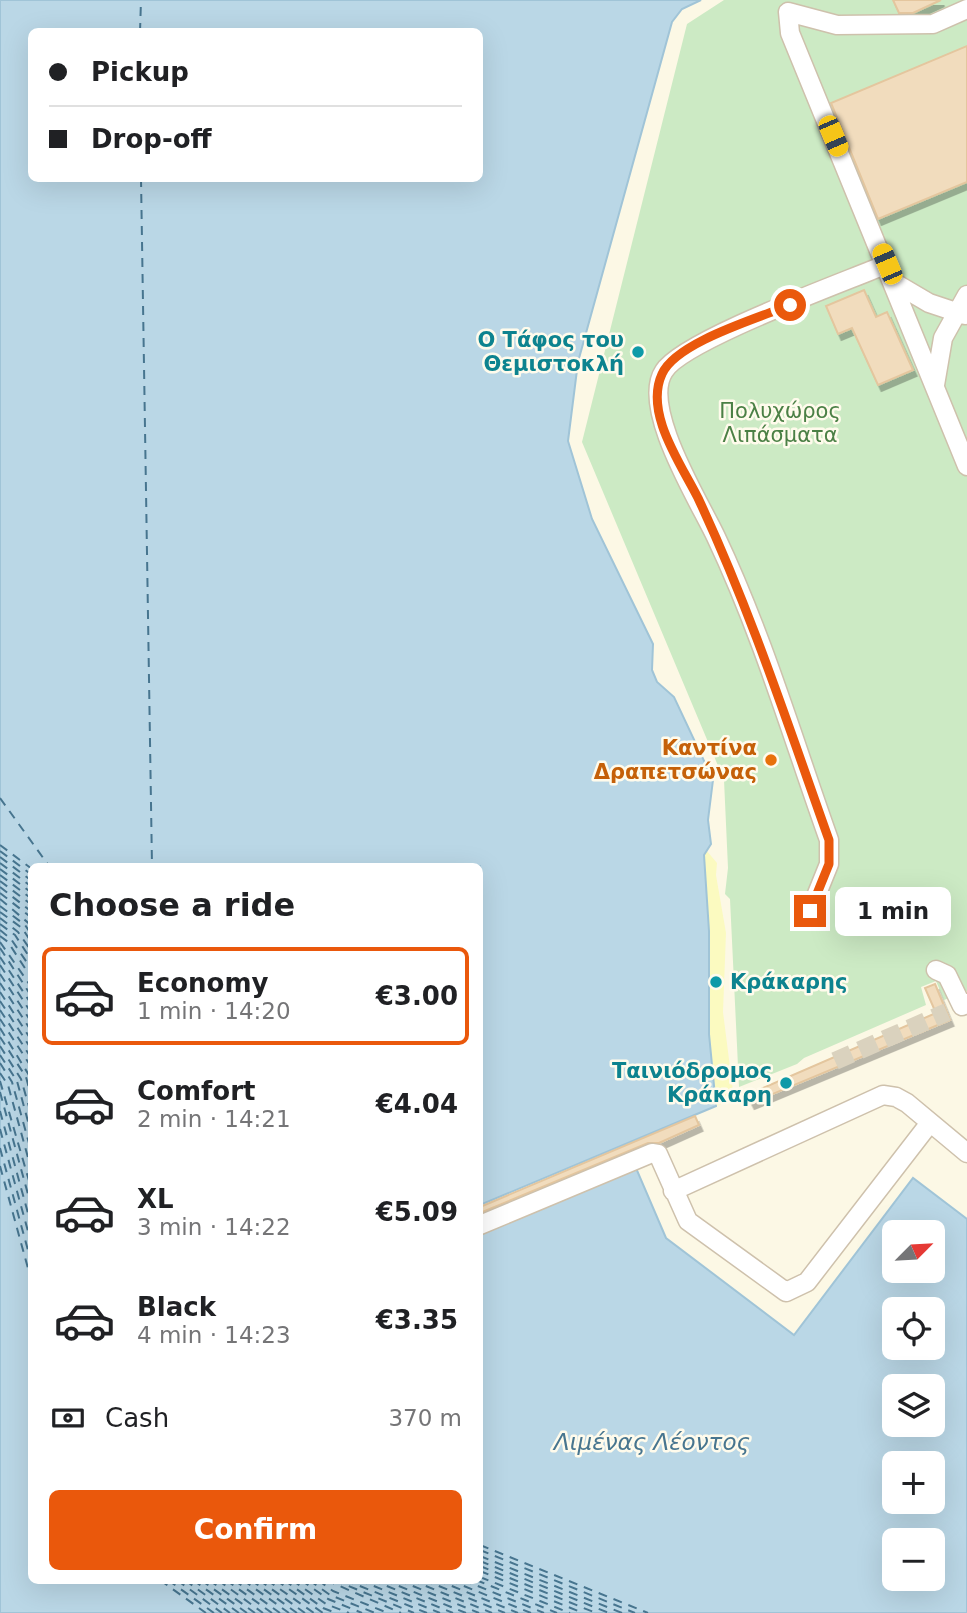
<!DOCTYPE html>
<html lang="en">
<head>
<meta charset="utf-8">
<style>
	body { margin:0; font-family:"DejaVu Sans",sans-serif; background:#f2f2f2; color:#202124; height:100vh; display:flex; flex-direction:column; font-size:26px; white-space:nowrap }
	* { box-sizing:border-box; margin:0 }
	p { font-size:23px; color:#757577 }
	.icon { flex:none; width:38px; height:38px; fill:none; stroke:currentColor; stroke-width:2; stroke-linecap:round; stroke-linejoin:round }
	.map { position:relative; flex:1; overflow:hidden }
	.sheet { position:absolute; left:28px; top:863px; width:455px; height:721px; display:flex; flex-direction:column; background:#fff; border-radius:10px; box-shadow:0 7px 28px #0002 }
	.sheet>* { flex:none }
	.banner { position:absolute; left:28px; top:28px; width:455px; height:154px; border-radius:10px; box-shadow:0 7px 28px #0002; display:grid; align-content:center; height:154px; padding:0 21px; background:#fff }
	.needle { width:46px; rotate:66deg }
	.buttons { position:absolute; left:882px; top:1220px; display:grid; gap:14px }
	.buttons a { display:grid; place-items:center; width:63px; height:63px; border-radius:10px; background:#fff; box-shadow:0 7px 28px #0002; font-size:35px }
	.end { position:absolute; width:32px; height:32px; margin:-16px; border:9px solid #ea580c; background:#fff; box-shadow:0 0 0 4px #fff }
	.from { border-radius:50% }
	.bubble { position:absolute; height:49px; border-radius:10px; background:#fff; box-shadow:0 7px 28px #0002; font-size:23px; font-weight:800; line-height:49px; text-align:center }
	.car { position:absolute; width:21px; height:42px; margin:-21px -10px; border-radius:9px; box-shadow:0 0 5px 2px #0007; background:linear-gradient(#f5c518 24%,#345 0 40%,#f5c518 0 76%,#345 0 86%,#f5c518 0) }
	.banner b { display:flex; align-items:center; gap:24px; height:66px; font-size:26px }
	.banner b+b { border-top:2px solid #e0e0e0 }
	.banner i { width:18px; height:18px; background:#202124 }
	ul { padding:0; list-style:none }
	li { display:flex; align-items:center; gap:21px; height:98px; margin:0 14px 10px; padding:0 7px; border:4px solid transparent; border-radius:10px }
	li div { flex:1 }
	li b { display:block; font-size:26px }
	li em { font-style:normal; font-weight:800 }
	li.current { border-color:#ea580c }
	li>.icon { width:63px; height:63px; stroke-width:1.5 }
	h2 { padding:0 21px; font-size:32px; line-height:84px }
	.pay { display:flex; align-items:center; gap:18px; height:77px; padding:0 21px; font-size:26px }
	.pay p { margin-inline-start:auto }
	.cta { display:flex; gap:14px; margin-top:auto; padding:14px 21px }
	.cta a { flex:1; height:80px; border-radius:10px; background:#ea580c; color:#fff; font-size:28px; font-weight:800; line-height:80px; text-align:center }
	.map>svg:first-child { display:block }
</style>
</head>
<body>
<div class="map">
<svg width="967" height="1613" viewBox="0 0 967 1613">
	<defs>
		<filter id="shadow"><feDropShadow dx="3.5" dy="6" stdDeviation="0" flood-color="#0004"/></filter>
	</defs>
	<rect width="100%" height="100%" fill="#fcf8e5"/>
	<path fill="#cceac4" d="M724 0H967V991L944 1000 936 981 921 987 926 1005 804 1058 797 1064 739 1087 730 899 725 894 728 868 724 780 582 442 687 24Z"/>
	<path fill="#fbfac0" d="M706 850 717 863 716 875 726 933 723 1012 734 1099 716 1106 709 1034V931L704 855Z"/>
	<path fill="#bad7e6" stroke="#a0c4d7" stroke-width="2" fill-rule="evenodd" d="M0 0H701L682 9 672 22 578 362 568 441 592 519 653 644 652 670 657 682 674 697 713 780 708 820 711 844 704 855 709 931V1034L716 1106 480 1205V866H32V1580H480V1233L636 1168 666 1238 794 1335 913 1178 967 1219V1613H0ZM32 32H480V178H32ZM894 1232H933V1270H894ZM894 1309H933V1348H894ZM894 1386H933V1424H894ZM894 1463H933V1502H894ZM894 1540H933V1578H894Z"/>
	<g fill="none" stroke-linecap="round" stroke-linejoin="round">
		<path stroke="#47758f" stroke-width="2" stroke-dasharray="9 7" stroke-linecap="butt" d="M140 32 141 0
			M141 178 152 866
			M0 798 49 866
			M0 845 32 869
			M0 851 32 875
			M0 857 32 881
			M0 863 32 887
			M0 869 32 893
			M0 875 32 899
			M0 881 32 905
			M0 887 32 912
			M0 893 32 918
			M0 899 32 926
			M0 906 25 925 32 935
			M0 912 22 928 32 943
			M0 918 18 932 32 952
			M0 924 15 935 32 961
			M0 930 11 939 32 970
			M0 936 8 942 32 979
			M0 942 32 988
			M0 948 32 997
			M0 957 32 1005
			M0 965 32 1014
			M0 974 32 1023
			M0 983 32 1032
			M0 992 32 1041
			M0 1001 32 1050
			M0 1010 32 1059
			M0 1019 32 1068
			M0 1028 32 1080
			M0 1037 26 1077 32 1099
			M0 1046 21 1079 32 1117
			M0 1055 17 1081 32 1136
			M0 1063 12 1082 32 1154
			M0 1073 8 1085 32 1172
			M0 1081 32 1191
			M0 1092 32 1209
			M0 1111 32 1228
			M0 1129 32 1246
			M0 1148 32 1265
			M0 1166 32 1283
			M480 1545 648 1613
			M480 1550 635 1613
			M480 1556 622 1613
			M480 1561 609 1613
			M480 1566 596 1613
			M480 1571 583 1613
			M480 1577 570 1613
			M160 1580 206 1613
			M168 1580 214 1613
			M177 1580 222 1613
			M185 1580 230 1613
			M193 1580 239 1613
			M201 1580 247 1613
			M209 1580 255 1613
			M218 1580 263 1613
			M226 1580 272 1613
			M234 1580 280 1613
			M243 1580 289 1613
			M251 1580 297 1613
			M259 1580 305 1613
			M267 1580 314 1613
			M276 1580 323 1613
			M284 1580 323 1608 336 1613
			M292 1580 326 1604 349 1613
			M301 1580 328 1599 362 1613
			M309 1580 330 1595 375 1613
			M318 1580 333 1591 388 1613
			M326 1580 401 1613
			M334 1580 414 1613
			M345 1580 427 1613
			M359 1580 440 1613
			M372 1580 453 1613
			M384 1580 466 1613
			M398 1580 479 1613
			M411 1580 492 1613
			M424 1580 505 1613
			M437 1580 518 1613
			M449 1580 531 1613
			M463 1580 544 1613
			M476 1580 557 1613"/>
	</g>
	<path fill="#f1dcbd" stroke="#e4c69e" stroke-width="2" filter="url(#shadow)" d="M893 0H941L913 13H899Z
		M967 46V182L878 219 831 103Z
		M864 290 876 317 887 312 913 370 878 385 852 328 838 334 826 306Z
		M935 984 950 1020 751 1103 747 1095 936 1013 925 988Z
		M695 1116 699 1125 659 1143H648L480 1213V1207Z"/>
	<g fill="none" stroke-linecap="round" stroke-linejoin="round">
		<path stroke="#dad2be" stroke-width="18" stroke-dasharray="18 9" stroke-linecap="butt" d="M835 1061 947 1012"/>
		<g stroke="#cec1ac" stroke-width="21">
			<path id="minor" d="M967 9 933 24 837 25 788 12 790 33 967 466
				M895 283 929 303 965 315
				M935 385 943 338 967 295
				M810 911 829 864V840C793 739 762 634 716 537 699 501 640 407 664 371 683 340 845 282 887 264
				M936 970 947 975 962 1006 967 1003
				M673 1191 883 1095 896 1097 907 1103 967 1153
				M480 1225 652 1153 658 1154 688 1221 786 1292 807 1282 929 1124"/>
		</g>
		<use href="#minor" stroke="#fff" stroke-width="18"/>
	</g>
	<g fill="none" stroke-linecap="round" stroke-linejoin="round">
		<path stroke="#ea580c" stroke-width="9" d="M790 305C759 318 676 342 662 374 644 413 681 464 698 498 750 609 788 725 829 840V864L810 911"/>
	</g>
	<g fill="#0f9aa8" stroke="#fffbec" stroke-width="2.5">
		<circle cx="638" cy="352" r="7"/>
		<circle cx="716" cy="982" r="7"/>
		<circle cx="786" cy="1083" r="7"/>
	</g>
	<circle fill="#e8710a" stroke="#fffbec" stroke-width="2.5" cx="771" cy="760" r="7"/>
	<g text-anchor="middle" dominant-baseline="central" stroke-width="5" stroke-linejoin="round" paint-order="stroke">
		<g font-size="21" font-weight="bold" fill="#0d838f" stroke="#fffbec" text-anchor="end">
			<text x="624" y="340">Ο Τάφος του<tspan x="624" dy="24">Θεμιστοκλή</tspan></text>
			<text x="730" y="982" text-anchor="start">Κράκαρης</text>
			<text x="772" y="1071">Ταινιόδρομος<tspan x="772" dy="24">Κράκαρη</tspan></text>
		</g>
		<g font-size="21" fill="#4b8045" stroke="#fffbec">
			<text x="780" y="411">Πολυχώρος<tspan x="780" dy="24">Λιπάσματα</tspan></text>
		</g>
		<g font-size="21" font-weight="bold" fill="#c56008" stroke="#fffbec" text-anchor="end">
			<text x="757" y="748">Καντίνα<tspan x="757" dy="24">Δραπετσώνας</tspan></text>
		</g>
		<g font-size="23" font-style="italic" fill="#47758f" stroke="#fffbec">
			<text x="652" y="1442">Λιμένας Λέοντος</text>
		</g>
	</g>
</svg>
<div class="buttons">
<a><svg class="needle" viewBox="-14 -14 28 28"><path d="M0-13l5 13h-10z" fill="#e53935"/><path d="M0 13l5-13h-10z" fill="#757577"/></svg></a>
<a><svg class="icon" aria-label="locate" viewBox="0 0 24 24"><circle cx="12" cy="12" r="6"/><path d="M12 2v4M12 18v4M2 12h4M18 12h4"/></svg></a>
<a><svg class="icon" aria-label="layers" viewBox="0 0 24 24"><path d="M12 4l9 5-9 5-9-5zM3 14l9 5 9-5"/></svg></a>
<a>+</a>
<a>−</a>
</div>
<i class="end from" style="left:790px;top:305px"></i>
<i class="end" style="left:810px;top:911px"></i>
<div class="bubble" style="left:835px;top:887px;width:116px">1 min</div>
<i class="car" style="left:833px;top:136px;rotate:157deg"></i>
<i class="car" style="left:887px;top:264px;rotate:337deg"></i>
<div class="banner">
<b><i class="from"></i>Pickup</b>
<b><i></i>Drop-off</b>
</div>
<section class="sheet">
<h2>Choose a ride</h2>
<ul>
<li class="current"><svg class="icon" aria-label="car" viewBox="0 0 24 24"><path d="M5 17H2v-5l4-1 3-4h7l3 4 3 1v5h-3M9 17h6M6 11h13"/><circle cx="7" cy="17" r="2"/><circle cx="17" cy="17" r="2"/></svg><div><b>Economy</b><p>1 min · 14:20</p></div><em>€3.00</em></li>
<li><svg class="icon" aria-label="car" viewBox="0 0 24 24"><path d="M5 17H2v-5l4-1 3-4h7l3 4 3 1v5h-3M9 17h6M6 11h13"/><circle cx="7" cy="17" r="2"/><circle cx="17" cy="17" r="2"/></svg><div><b>Comfort</b><p>2 min · 14:21</p></div><em>€4.04</em></li>
<li><svg class="icon" aria-label="car" viewBox="0 0 24 24"><path d="M5 17H2v-5l4-1 3-4h7l3 4 3 1v5h-3M9 17h6M6 11h13"/><circle cx="7" cy="17" r="2"/><circle cx="17" cy="17" r="2"/></svg><div><b>XL</b><p>3 min · 14:22</p></div><em>€5.09</em></li>
<li><svg class="icon" aria-label="car" viewBox="0 0 24 24"><path d="M5 17H2v-5l4-1 3-4h7l3 4 3 1v5h-3M9 17h6M6 11h13"/><circle cx="7" cy="17" r="2"/><circle cx="17" cy="17" r="2"/></svg><div><b>Black</b><p>4 min · 14:23</p></div><em>€3.35</em></li>
</ul>
<div class="pay"><svg class="icon" aria-label="cash" viewBox="0 0 24 24"><path d="M3 7h18v10H3z"/><circle cx="12" cy="12" r="2"/></svg>Cash<p>370 m</p></div>
<div class="cta"><a>Confirm</a></div>
</section>
</div>
</body>
</html>
